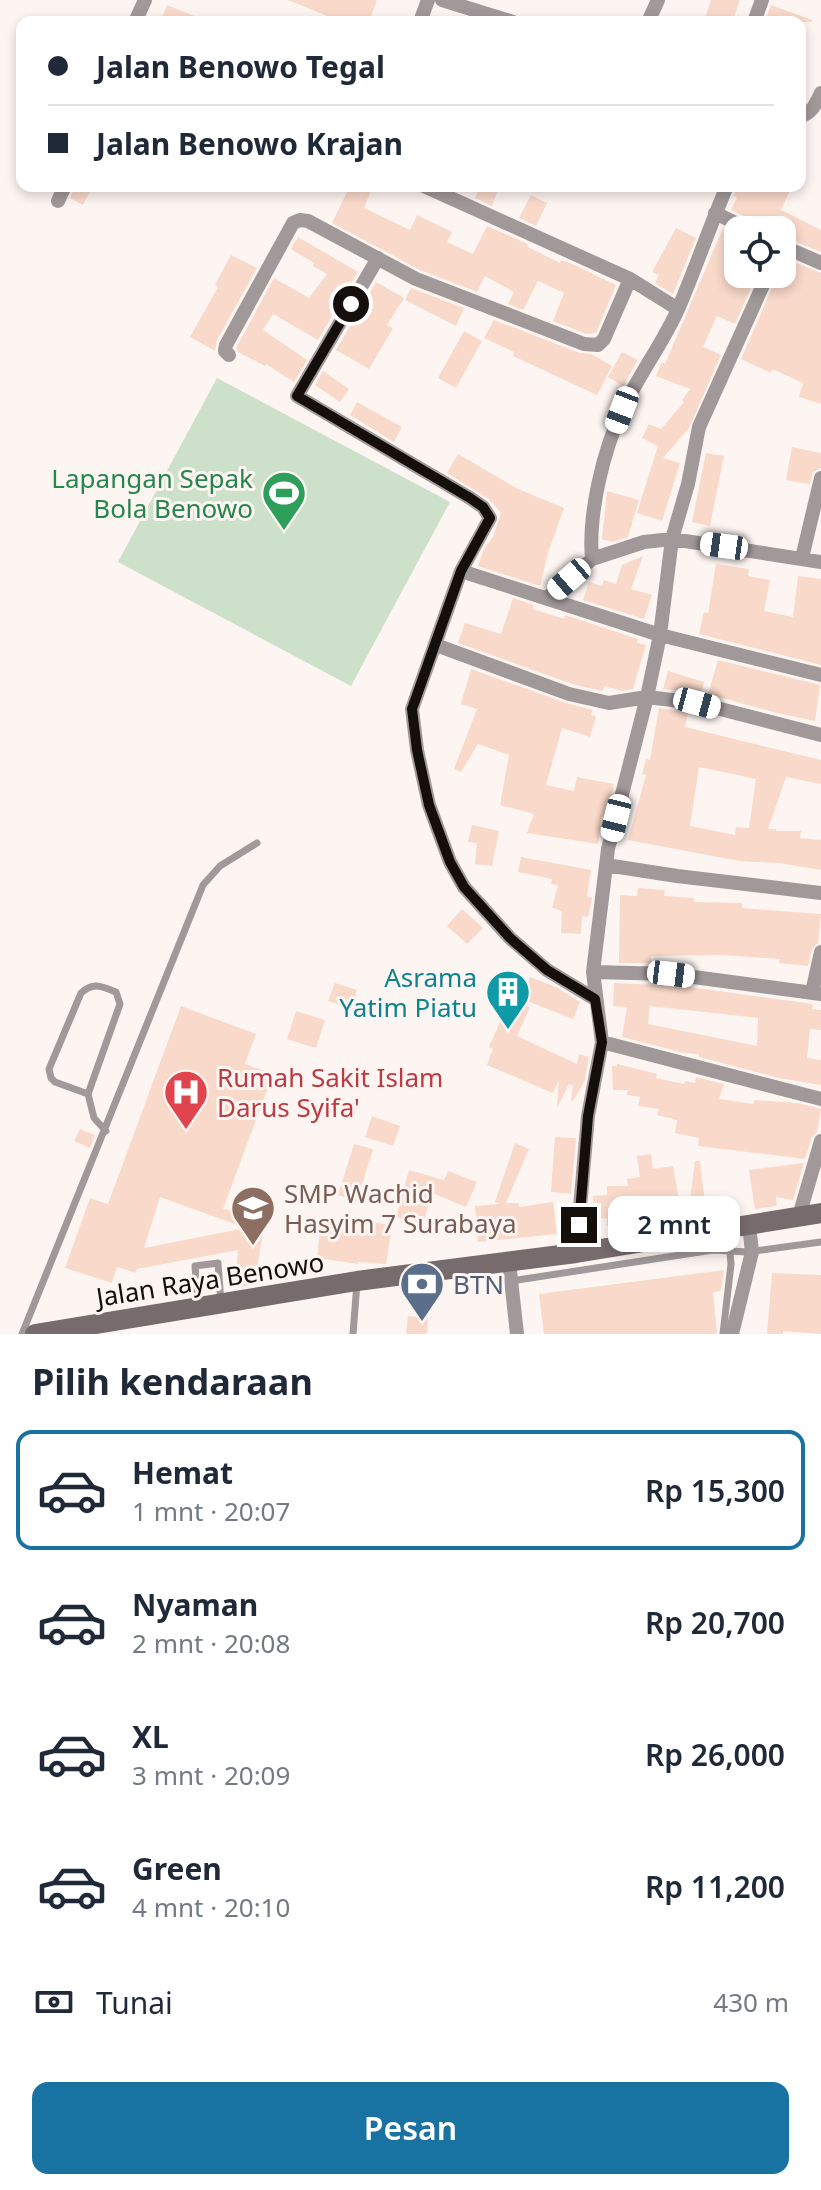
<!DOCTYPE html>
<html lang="id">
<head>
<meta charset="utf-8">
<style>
	body { margin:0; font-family:"Noto Sans",sans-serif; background:#f2f2f3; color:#1f2937; height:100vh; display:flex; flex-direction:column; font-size:30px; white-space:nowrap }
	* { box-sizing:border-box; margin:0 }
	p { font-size:26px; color:#747a83 }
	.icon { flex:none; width:44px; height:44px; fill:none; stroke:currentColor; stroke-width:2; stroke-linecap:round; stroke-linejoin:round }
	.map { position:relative; height:1334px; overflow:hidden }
	.panel { display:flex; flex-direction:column; background:#fff; flex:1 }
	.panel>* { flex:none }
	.guide { position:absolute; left:16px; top:16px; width:790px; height:176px; border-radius:16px; box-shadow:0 4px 12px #0003; display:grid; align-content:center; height:176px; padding:0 32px; background:#fff }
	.tools { position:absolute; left:724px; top:216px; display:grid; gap:16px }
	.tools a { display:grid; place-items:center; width:72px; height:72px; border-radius:16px; background:#fff; box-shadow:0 4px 12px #0003; font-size:40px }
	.end { position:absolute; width:36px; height:36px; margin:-18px; border:10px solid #150f0c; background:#fff; box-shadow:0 0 0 4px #fff }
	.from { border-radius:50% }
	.bubble { position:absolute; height:56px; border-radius:16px; background:#fff; box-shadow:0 4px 12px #0003; font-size:26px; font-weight:600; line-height:56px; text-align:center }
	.car { position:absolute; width:24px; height:48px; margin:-24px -12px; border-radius:10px; box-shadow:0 0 6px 2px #0007; background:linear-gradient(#fff 24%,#345 0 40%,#fff 0 76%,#345 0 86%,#fff 0) }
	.guide b { display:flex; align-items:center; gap:28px; height:76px; font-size:30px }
	.guide b+b { border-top:2px solid #e0e1e3 }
	.guide i { width:20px; height:20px; background:#1f2937 }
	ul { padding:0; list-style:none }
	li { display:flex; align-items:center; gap:24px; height:120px; margin:0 16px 12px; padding:0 16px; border:4px solid transparent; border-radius:16px }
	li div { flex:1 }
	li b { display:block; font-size:30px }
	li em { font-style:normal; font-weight:600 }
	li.current { border-color:#1873a2 }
	li>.icon { width:72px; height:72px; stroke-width:1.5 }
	h2 { padding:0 32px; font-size:36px; line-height:96px }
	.pay { display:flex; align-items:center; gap:20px; height:88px; padding:0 32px; font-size:30px }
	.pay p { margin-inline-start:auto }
	.button { display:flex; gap:16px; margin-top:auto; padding:16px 32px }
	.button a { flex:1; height:92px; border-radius:16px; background:#1873a2; color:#fff; font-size:32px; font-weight:600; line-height:92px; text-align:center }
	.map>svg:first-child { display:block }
</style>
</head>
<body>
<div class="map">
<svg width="821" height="1334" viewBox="0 0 821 1334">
	<rect width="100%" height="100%" fill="#fdf5f1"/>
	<path fill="#cce0ca" d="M217 378 450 502 351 686 118 562Z"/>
	<path fill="#f9d9ca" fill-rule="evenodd" d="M288 0H377L369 22H342Z
		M711 0H740L732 22H704Z
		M167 5 207 21V22H160Z
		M771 5 812 20 811 22H765Z
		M75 186H92L83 205 70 198Z
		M350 186H373L364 208 410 230 417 215 452 232 447 242 473 254 487 226 528 244V247L560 263 561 260 570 263 616 285 596 333 586 334 553 321 564 293 538 281 523 310 508 304 514 292 485 276 477 292 420 270 332 223Z
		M480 186H499L492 206 475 198Z
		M737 186H792L781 210 821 230V252L782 236V230H760L755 221 731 210 737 198 734 196Z
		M531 195 547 203 536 226 519 218Z
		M676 228 696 238 673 294 655 283 659 275 652 272Z
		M723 228 738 235V274H757L735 324 717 316 703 347 721 355 689 428 663 458 680 463 662 521 637 513 658 446 642 438 649 424 661 429 684 402 682 400 690 389 656 376 662 362 665 364Z
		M298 237 358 272 318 340 273 314 263 330 307 360 294 382 266 364 265 366 238 352 236 348 274 278 309 298 327 274 313 266 314 263 291 249Z
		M231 255 257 268 217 340 215 351 190 337 218 287 215 285Z
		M787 259 821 273V404L799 397 803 383 772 369 771 373 741 359 778 274H782Z
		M376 282 404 298 387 325 393 328 369 369 336 350Z
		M411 288 464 308 456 326 405 300Z
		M494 320 580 353 591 354 612 366 597 395 513 356 514 352 484 338Z
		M464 331 482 341 456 388 438 378Z
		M622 352 638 360 623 386 608 377Z
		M323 371 349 389 340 402 315 385Z
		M357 402 402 427 394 442 350 415Z
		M792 447 821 453V468L813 472 808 490 809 484 786 480Z
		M706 453 724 456 710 526 692 522Z
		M458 454 518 489 564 508 548 553 540 586 478 566 484 549 493 537 501 513 489 499 447 473Z
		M607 491 639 500 628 537 613 542 602 539Z
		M643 556 631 589 652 595 644 619 583 600 589 582 602 586 604 580 616 584 622 565Z
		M716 564 749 569 748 576 770 580 764 611 793 617 798 576 821 579V665L699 634 704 612 708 613Z
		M513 598 534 605 533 609 564 619 565 615 638 639 637 643 646 645 633 689 622 691 605 686 602 691 572 684 458 643 465 623 501 634Z
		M718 660 820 685 815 721 777 713 708 694Z
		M471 669 566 703 593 710 590 715 596 716 590 737 562 728 546 785 574 791 577 777 614 784 606 817H602L598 844 527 833 534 814 500 805 509 755 478 744 461 772 454 769 477 709 461 704Z
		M668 671 704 682 701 694 663 689Z
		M659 708 688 712 685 727 821 760V784L786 777 768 829H776V831H801L800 838 821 840V870L779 863 739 861 628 840 646 775 642 774 646 759 650 760ZM699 767 756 779 749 828 736 827 735 835 690 826Z
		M472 825 499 831 492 866 475 864 477 843 468 842Z
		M521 857 591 870 587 896 592 898 591 904 588 917 582 916 581 934 561 933 562 911 552 908 558 885 551 884 552 879 518 872Z
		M638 888 665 890 664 896 694 898V902L742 903V908L821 914 818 943 812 949 808 966 779 963 780 959 721 955 651 956V963H619L620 895 637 896Z
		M462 909 483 928 467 944 447 926Z
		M530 977 556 987 580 1002 573 1019 522 999Z
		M335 983 357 990 351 1009 328 1001Z
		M614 983 682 986 813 1004 812 1009 821 1010V1030L810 1029 807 1058 821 1060V1085L779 1078 699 1057V1054L684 1053 622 1037 627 1007 613 1006ZM650 1006 758 1018 757 1046 648 1024Z
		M510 999 530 1007 517 1036 577 1064 579 1054 589 1057 585 1080 573 1101H571L573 1086 569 1084 557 1108 559 1080 553 1093 487 1065 493 1049 489 1047Z
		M181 1006 256 1034 245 1064 273 1074 223 1209 266 1216 254 1285 235 1287 238 1250 137 1269 136 1273 117 1267 112 1283 65 1268 90 1198 108 1204ZM160 1197 204 1213 246 1228 144 1248Z
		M296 1011 325 1020 316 1048 287 1039Z
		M617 1064 657 1074 656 1078 684 1084 685 1081 695 1083 696 1077 724 1084 719 1099 754 1104V1100L798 1103 821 1109 817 1132 812 1137 805 1159 698 1146 699 1138 675 1133 677 1120 657 1115 659 1109 638 1106 640 1097 627 1095 628 1090H613L612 1066H617Z
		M372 1116 400 1126 393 1146 365 1137Z
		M80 1129 95 1135 90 1148 74 1141Z
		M555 1137 576 1138 571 1194 551 1192Z
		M515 1143 529 1149 506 1203H518L519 1207 553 1202 557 1234 478 1242 475 1206 500 1204 495 1202Z
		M354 1144 373 1149 357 1201 338 1195Z
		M651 1154 653 1169 673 1166 682 1217 626 1225H607V1218L595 1219 593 1196 607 1195V1186H628L627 1179 640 1177 637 1156Z
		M695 1161H700L706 1212 688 1215Z
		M804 1163 793 1200 776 1197 777 1206 755 1209 749 1170Z
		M409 1170 444 1180 448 1171 477 1182 466 1207 432 1193 423 1224 396 1217Z
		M370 1222 392 1225 386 1264 358 1262V1264L317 1258 320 1231 340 1234 341 1227 369 1231Z
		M724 1270 721 1291 713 1292 717 1334H544L539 1294Z
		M772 1273 821 1275V1334L783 1331V1334H767Z
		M408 1316 428 1318 427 1334H406Z"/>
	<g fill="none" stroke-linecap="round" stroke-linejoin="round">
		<path stroke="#a1989a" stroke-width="7" d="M88 1094 55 1082 51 1078 49 1069 81 993C93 982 101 986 116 992L120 1004 88 1094 94 1118 106 1131
			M511 1281 713 1250 747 1252 821 1242
			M198 1306 195 1266 218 1263 221 1303
			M22 1334 203 885 220 866 257 843
			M353 1334 357 1283
			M723 1334 731 1264 728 1231"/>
		<path stroke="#a1989a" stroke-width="14" d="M442 0 513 22
			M135 22 145 0
			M420 22 428 0
			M648 22 658 0
			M754 22 762 0
			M800 116C812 114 816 103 821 93
			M424 186 630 279 678 309
			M58 201 65 186
			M715 213 750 230
			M782 246 821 263
			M378 258 297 396 470 498 483 507 490 518 461 571 412 709 417 750 429 805 450 862 464 887 510 938 547 970 595 999
			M229 355 225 351 226 345 293 223 300 220 308 221 416 279 584 344 598 345 604 339 630 279
			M802 558 821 478
			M592 559C588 515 603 450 623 409 639 374 664 342 679 307 696 267 710 226 727 186
			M461 571 660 635 821 675
			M547 598 592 559 644 542 672 539 821 562
			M436 645 569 694 609 703 647 697 697 703 821 735
			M606 865 677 876 821 893
			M593 972 671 974 821 994
			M812 992 821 952
			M602 1042 821 1099
			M799 1216 821 1141
			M576 1253 588 1116 602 1042 593 972 608 849 647 697 660 635 672 539 688 484 699 427 768 274
			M509 1262 517 1334
			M732 1334 752 1252 749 1225"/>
		<path stroke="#776b6e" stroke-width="20" d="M35 1334 357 1281 576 1253 821 1213"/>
	</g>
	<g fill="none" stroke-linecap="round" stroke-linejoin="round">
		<path stroke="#150f0c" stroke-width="10" d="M351 304 297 396 470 498 483 507 490 518 461 571 412 709 417 750 429 805 450 862 464 887 510 938 547 970 595 999 602 1042 588 1116 579 1225"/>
	</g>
	<defs>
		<g id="stadium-pin" transform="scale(2.3)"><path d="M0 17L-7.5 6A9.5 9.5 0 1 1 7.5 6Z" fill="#2e9e5b" stroke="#fdf5f1"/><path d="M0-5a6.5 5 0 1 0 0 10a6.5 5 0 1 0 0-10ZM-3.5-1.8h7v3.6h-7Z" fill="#fff"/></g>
		<g id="building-pin" transform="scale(2.3)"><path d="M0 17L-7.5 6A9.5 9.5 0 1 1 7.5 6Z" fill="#0f9aa8" stroke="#fdf5f1"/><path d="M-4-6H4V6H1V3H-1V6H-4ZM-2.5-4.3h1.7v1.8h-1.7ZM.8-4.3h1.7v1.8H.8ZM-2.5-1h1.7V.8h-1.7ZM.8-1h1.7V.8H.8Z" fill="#fff"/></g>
		<g id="hospital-pin" transform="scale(2.3)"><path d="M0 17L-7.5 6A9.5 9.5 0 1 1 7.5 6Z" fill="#e0444e" stroke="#fdf5f1"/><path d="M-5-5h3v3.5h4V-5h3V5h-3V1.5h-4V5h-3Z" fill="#fff"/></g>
		<g id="school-pin" transform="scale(2.3)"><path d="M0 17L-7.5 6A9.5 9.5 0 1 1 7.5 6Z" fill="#8d6e63" stroke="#fdf5f1"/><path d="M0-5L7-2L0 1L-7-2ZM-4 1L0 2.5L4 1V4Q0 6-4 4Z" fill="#fff"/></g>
		<g id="bank-pin" transform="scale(2.3)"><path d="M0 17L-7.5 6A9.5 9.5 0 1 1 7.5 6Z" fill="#5c6f8a" stroke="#fdf5f1"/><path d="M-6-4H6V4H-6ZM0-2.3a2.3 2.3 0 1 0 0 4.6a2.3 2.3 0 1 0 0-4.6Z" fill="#fff"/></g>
	</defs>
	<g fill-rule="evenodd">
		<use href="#stadium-pin" x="284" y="493"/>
		<use href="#building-pin" x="508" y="992"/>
		<use href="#hospital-pin" x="186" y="1092"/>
		<use href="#school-pin" x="253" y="1208"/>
		<use href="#bank-pin" x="422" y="1284"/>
	</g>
	<g text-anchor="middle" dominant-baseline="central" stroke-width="6" stroke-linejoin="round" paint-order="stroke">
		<g font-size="26" fill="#27864d" stroke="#fdf5f1" text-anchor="end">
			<text x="253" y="478">Lapangan Sepak<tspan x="253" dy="30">Bola Benowo</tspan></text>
		</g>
		<g font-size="26" fill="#0d838f" stroke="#fdf5f1" text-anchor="end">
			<text x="477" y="977">Asrama<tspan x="477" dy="30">Yatim Piatu</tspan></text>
		</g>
		<g font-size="26" fill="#be3a42" stroke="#fdf5f1" text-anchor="start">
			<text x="217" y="1077">Rumah Sakit Islam<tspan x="217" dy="30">Darus Syifa'</tspan></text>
		</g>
		<g font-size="26" fill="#785e54" stroke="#fdf5f1" text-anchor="start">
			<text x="284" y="1193">SMP Wachid<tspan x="284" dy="30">Hasyim 7 Surabaya</tspan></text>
		</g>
		<g font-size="26" fill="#150f0c" stroke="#fdf5f1">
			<text transform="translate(210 1279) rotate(-9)">Jalan Raya Benowo</text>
		</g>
		<g font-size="26" fill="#4e5e75" stroke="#fdf5f1" text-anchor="start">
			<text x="453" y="1284">BTN</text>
		</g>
	</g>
</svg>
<div class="tools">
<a><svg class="icon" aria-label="locate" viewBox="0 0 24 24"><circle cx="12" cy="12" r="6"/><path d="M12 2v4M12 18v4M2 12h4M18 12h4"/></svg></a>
</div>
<i class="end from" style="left:351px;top:304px"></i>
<i class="end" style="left:579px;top:1225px"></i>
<div class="bubble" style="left:608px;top:1196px;width:132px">2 mnt</div>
<i class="car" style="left:622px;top:410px;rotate:201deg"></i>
<i class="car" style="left:724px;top:546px;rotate:278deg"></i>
<i class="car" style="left:569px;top:579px;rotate:229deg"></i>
<i class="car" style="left:697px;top:703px;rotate:105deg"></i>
<i class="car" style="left:616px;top:818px;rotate:194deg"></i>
<i class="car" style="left:671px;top:974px;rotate:97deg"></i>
<div class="guide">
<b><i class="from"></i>Jalan Benowo Tegal</b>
<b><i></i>Jalan Benowo Krajan</b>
</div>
</div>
<section class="panel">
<h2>Pilih kendaraan</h2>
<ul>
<li class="current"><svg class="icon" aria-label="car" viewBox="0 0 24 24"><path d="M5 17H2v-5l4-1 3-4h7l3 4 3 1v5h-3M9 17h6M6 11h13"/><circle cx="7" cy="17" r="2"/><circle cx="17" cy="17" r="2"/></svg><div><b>Hemat</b><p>1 mnt · 20:07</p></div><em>Rp 15,300</em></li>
<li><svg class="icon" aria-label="car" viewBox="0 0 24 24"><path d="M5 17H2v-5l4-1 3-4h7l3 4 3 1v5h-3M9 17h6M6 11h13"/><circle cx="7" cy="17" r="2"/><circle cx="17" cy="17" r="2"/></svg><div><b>Nyaman</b><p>2 mnt · 20:08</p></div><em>Rp 20,700</em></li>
<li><svg class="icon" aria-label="car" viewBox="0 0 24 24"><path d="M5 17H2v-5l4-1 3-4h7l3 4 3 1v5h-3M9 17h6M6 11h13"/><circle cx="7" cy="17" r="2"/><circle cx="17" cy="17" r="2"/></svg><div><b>XL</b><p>3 mnt · 20:09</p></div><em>Rp 26,000</em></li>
<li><svg class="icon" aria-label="car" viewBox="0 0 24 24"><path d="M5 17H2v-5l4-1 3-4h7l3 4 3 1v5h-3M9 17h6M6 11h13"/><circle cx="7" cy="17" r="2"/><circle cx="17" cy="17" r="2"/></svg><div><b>Green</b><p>4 mnt · 20:10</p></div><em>Rp 11,200</em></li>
</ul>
<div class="pay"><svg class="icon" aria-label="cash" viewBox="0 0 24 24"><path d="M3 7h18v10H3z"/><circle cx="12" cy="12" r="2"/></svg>Tunai<p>430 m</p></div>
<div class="button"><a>Pesan</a></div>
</section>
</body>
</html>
